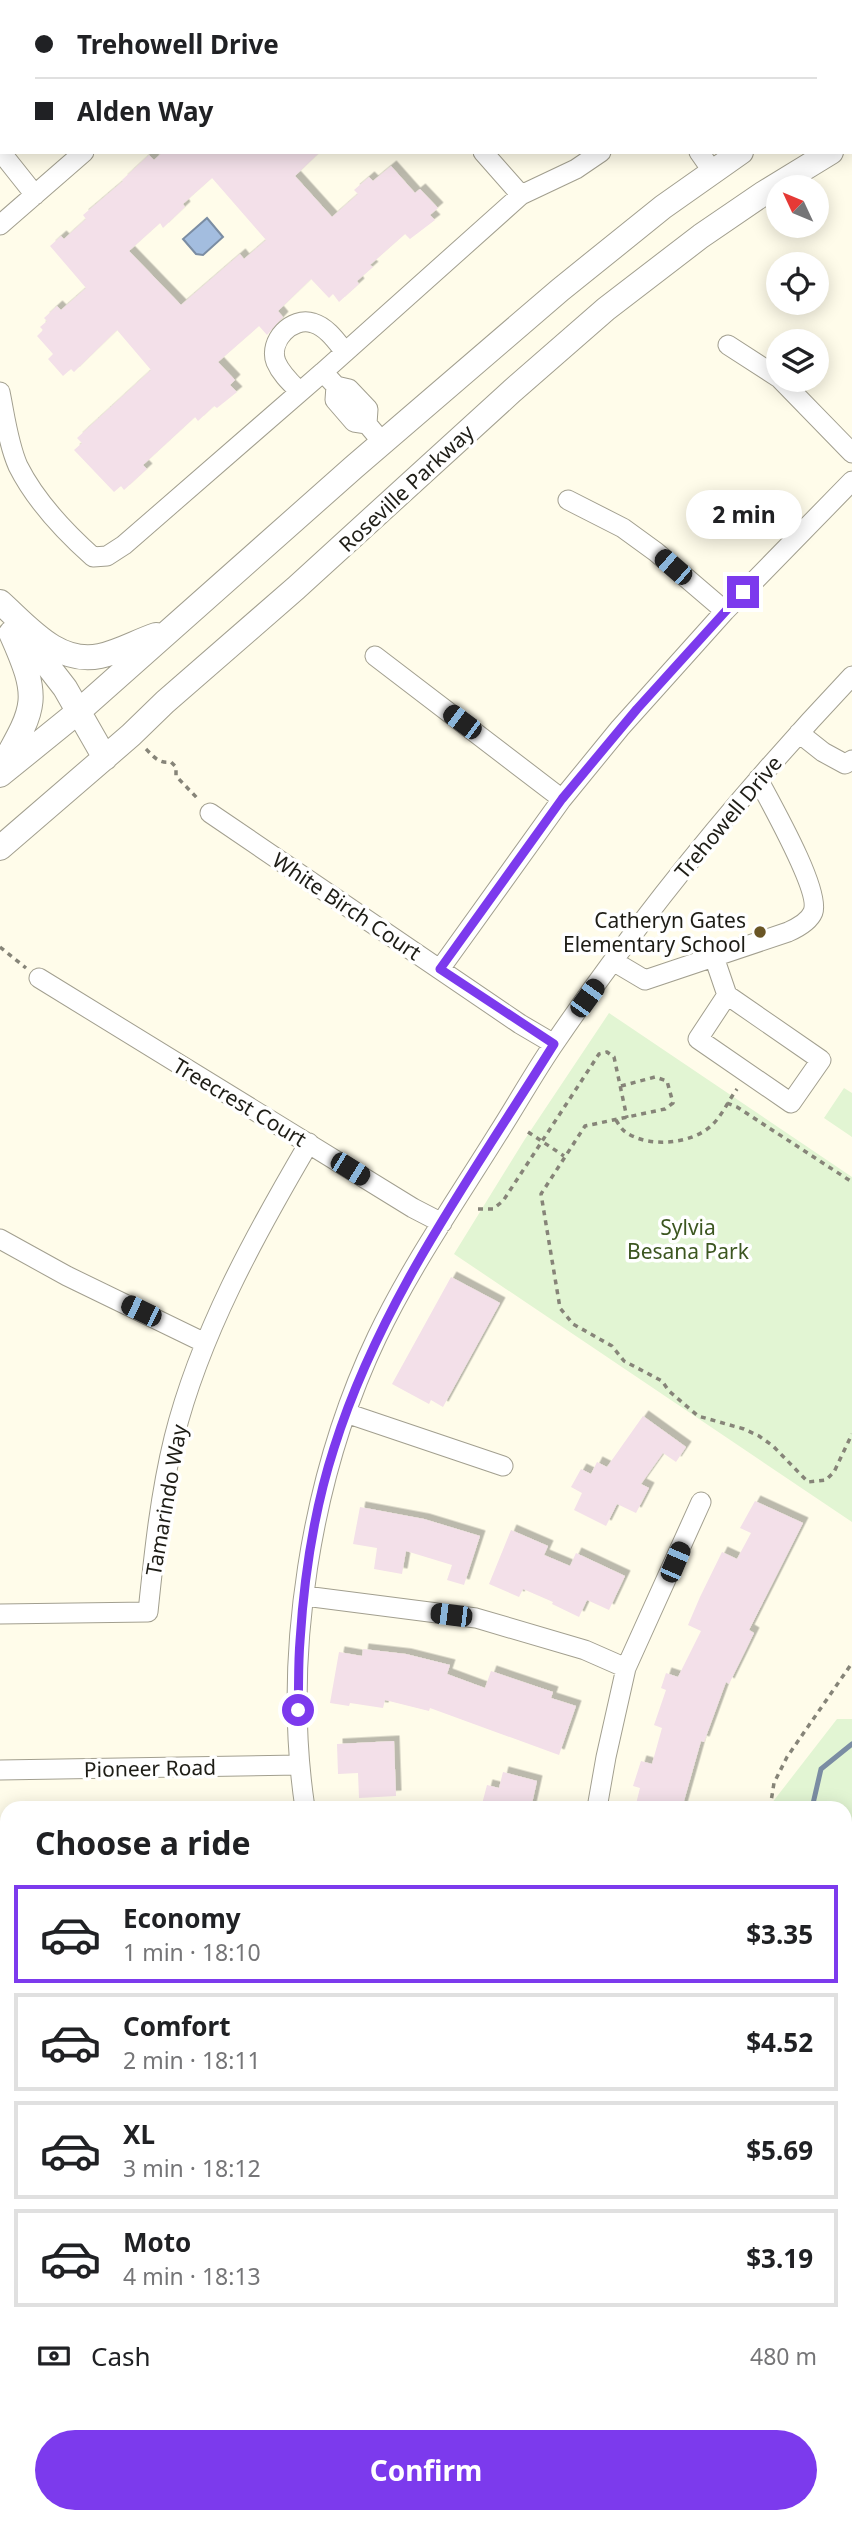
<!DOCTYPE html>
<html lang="en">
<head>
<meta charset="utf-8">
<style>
	body { margin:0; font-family:"Noto Sans",sans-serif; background:#f2f2f2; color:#202124; height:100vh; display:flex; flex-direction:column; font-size:26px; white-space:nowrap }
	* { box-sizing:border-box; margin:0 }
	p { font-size:23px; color:#757577 }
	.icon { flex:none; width:38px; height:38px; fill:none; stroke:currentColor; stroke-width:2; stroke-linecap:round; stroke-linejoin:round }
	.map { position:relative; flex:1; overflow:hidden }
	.side { position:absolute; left:0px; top:1801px; width:852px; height:723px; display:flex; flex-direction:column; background:#fff; border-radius:21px 21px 0 0; box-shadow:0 4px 18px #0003 }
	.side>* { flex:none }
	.top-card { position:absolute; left:0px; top:0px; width:852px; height:154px; box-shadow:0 4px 18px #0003; display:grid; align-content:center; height:154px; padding:0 35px; background:#fff }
	.needle { width:46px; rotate:314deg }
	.buttons { position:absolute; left:766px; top:175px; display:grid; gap:14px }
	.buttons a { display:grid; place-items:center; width:63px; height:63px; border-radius:50%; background:#fff; box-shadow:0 4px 18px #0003; font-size:35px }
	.end { position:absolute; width:32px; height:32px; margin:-16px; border:9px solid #7c3aed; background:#fff; box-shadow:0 0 0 4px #fff }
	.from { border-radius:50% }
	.bubble { position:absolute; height:49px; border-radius:24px; background:#fff; box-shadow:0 4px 18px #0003; font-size:23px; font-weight:700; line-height:49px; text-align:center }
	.car { position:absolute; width:21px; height:42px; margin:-21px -10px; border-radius:9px; box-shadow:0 0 5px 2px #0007; background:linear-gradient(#222 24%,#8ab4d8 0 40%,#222 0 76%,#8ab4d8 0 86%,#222 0) }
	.top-card b { display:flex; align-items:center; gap:24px; height:66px; font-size:26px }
	.top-card b+b { border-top:2px solid #e0e0e0 }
	.top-card i { width:18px; height:18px; background:#202124 }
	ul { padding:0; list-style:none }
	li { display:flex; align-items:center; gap:21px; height:98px; margin:0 14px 10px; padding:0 21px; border:4px solid #e0e0e0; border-radius:0px }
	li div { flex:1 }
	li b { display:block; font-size:26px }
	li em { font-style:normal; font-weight:700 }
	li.active { border-color:#7c3aed }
	li>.icon { width:63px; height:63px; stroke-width:1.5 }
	h2 { padding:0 35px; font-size:32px; line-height:84px }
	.pay { display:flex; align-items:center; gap:18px; height:77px; padding:0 35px; font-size:26px }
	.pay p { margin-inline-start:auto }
	.action { display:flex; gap:14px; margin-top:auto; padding:14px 35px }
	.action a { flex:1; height:80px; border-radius:42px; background:#7c3aed; color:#fff; font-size:28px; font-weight:700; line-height:80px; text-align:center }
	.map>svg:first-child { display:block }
</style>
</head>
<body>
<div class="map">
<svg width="852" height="2522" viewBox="0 0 852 2522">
	<defs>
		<filter id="shadow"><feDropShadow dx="5.5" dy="-5.5" stdDeviation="0" flood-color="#0004"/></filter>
	</defs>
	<rect width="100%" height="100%" fill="#fffcea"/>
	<path fill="#e2f5d3" d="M609 1013 852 1177V1522L454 1254 525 1139Z
		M844 1088 852 1093V1137L824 1118Z
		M837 1719H852V2094L845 2111V1808H768Z
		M430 2517V2516L571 2517V2522H430Z"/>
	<path fill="#a3bddf" stroke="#7b8da3" stroke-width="2" d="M207 218 223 237 203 255 196 254 183 239Z"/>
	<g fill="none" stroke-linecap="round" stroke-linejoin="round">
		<path stroke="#7b8da3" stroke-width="5" d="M812 1808 821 1769 852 1744
			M845 1998 852 2035 845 2041
			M449 2522 450 2516"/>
	</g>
	<path fill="#f3e0e9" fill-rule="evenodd" filter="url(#shadow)" d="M163 152H320L295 176 332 217 358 194 354 190 369 177 373 181 391 166 415 193 420 189 438 208 430 215 435 220 410 239 405 234 370 265 373 267 357 281 359 284 339 302 333 294 329 298 311 279 278 311 283 317 267 335 259 326 218 362 235 380 230 385 237 392 217 408 214 406 198 421 195 417 143 465 147 469 124 490 121 486 114 492 74 450 82 443 77 438 151 370 117 330 74 372 71 369 63 376 48 359 53 354 37 336 43 330 40 327 47 321 44 318 57 306 61 310 86 288 50 246 61 236 64 239 86 219 83 215 123 181 122 180 149 155 154 160ZM212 178 266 240 244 259 240 254 181 305 129 251 160 223 163 228 185 207 183 204Z
		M451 1277 500 1303 443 1407 431 1400 429 1404 392 1384Z
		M643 1416 686 1447 676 1462 663 1453 641 1484 649 1488 636 1513 617 1504 606 1526 574 1510 582 1493 571 1487 581 1469 591 1474 597 1462 607 1467Z
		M755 1501 803 1523 749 1630 754 1633 729 1684 726 1682 704 1742 701 1741 682 1808H635L640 1788 633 1786 641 1761 652 1764 662 1728 654 1725 666 1690 661 1688 666 1673 678 1677 701 1631 688 1625 700 1597 722 1552 737 1559 751 1533 740 1528Z
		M360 1507 424 1519 480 1536 464 1585 447 1580 452 1565 406 1551 402 1574 374 1569 377 1548 353 1544Z
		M511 1530 548 1546 544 1555 570 1566 576 1553 625 1576 609 1610 587 1600 579 1617 552 1604 553 1602 523 1589 519 1597 489 1584Z
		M363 1649 406 1654 450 1665 447 1674 485 1688 491 1671 553 1692 551 1698 576 1706 559 1755 430 1708 429 1711 385 1700 383 1708 350 1703 349 1706 330 1703 339 1652 362 1656Z
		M394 1741 396 1796 359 1798 358 1773 338 1774 337 1744Z
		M503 1772 537 1781 531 1808H481L487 1785 499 1788Z"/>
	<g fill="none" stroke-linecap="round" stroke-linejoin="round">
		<g stroke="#a29f8f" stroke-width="21">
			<path id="minor" d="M257 2 259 0
				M802 2 805 0
				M0 151 35 195
				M699 152 713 172
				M521 195 576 169 601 152
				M0 225 84 152
				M728 345 779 378
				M781 380 852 453
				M336 386 335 400 354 422 367 424
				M0 392C5 416 8 443 18 466 35 500 65 532 93 557L107 556 124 545 323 372
				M300 392C291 383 281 374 276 362 268 341 292 316 313 323 327 327 337 342 345 352
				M383 443 367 424 368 409 349 389 336 386 323 372 521 195 483 152
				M568 500 623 528 656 552 725 611
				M375 656 562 799
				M799 733 823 752 845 764 852 760
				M210 813 520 1024 554 1044
				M714 957 727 995 698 1039 791 1103 821 1060 727 995
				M613 961 645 980 788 932C797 928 809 922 813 912 821 891 770 802 758 779
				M440 969 562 799 620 728 725 611 852 481
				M39 978 413 1208 442 1223
				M0 1239 67 1276 205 1343
				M346 1413 503 1466
				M305 1596 476 1618 585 1650 626 1668
				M0 1614 148 1612C154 1554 160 1495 174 1438 200 1334 255 1235 309 1143
				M0 1770 299 1765
				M305 1808C282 1656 311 1475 377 1337 411 1266 456 1201 497 1135 517 1104 535 1071 556 1041 645 911 744 790 852 676
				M597 1808 606 1757 626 1668 701 1502
				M0 1922 7 1923
				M0 2151 7 2152
				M845 2324 852 2320
				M0 2399 7 2395
				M705 2516V2522
				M225 2522 227 2516"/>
		</g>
		<g stroke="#a29f8f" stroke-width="26">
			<path id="major" d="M850 88 852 87
				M850 141 852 140
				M0 602C28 627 58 665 100 656 119 652 138 641 156 635
				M27 639 65 688 105 758
				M1 768C36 706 41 700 11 633
				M0 775 79 711 354 467 560 290 663 207 741 152
				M0 848 131 735 165 702 296 588 512 391 606 309 701 236 764 193 831 152"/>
		</g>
		<path stroke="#868478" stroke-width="3.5" stroke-dasharray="5 5" stroke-linecap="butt" d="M146 749C154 757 159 764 171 762L176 767V776L199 800
			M0 947 26 968
			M621 1086 655 1077 667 1081 673 1103 665 1109 585 1126 541 1194 560 1308 573 1324 612 1346 624 1361 662 1381 669 1391 698 1416 744 1429 759 1436 773 1446 808 1482 826 1480 834 1472 852 1434
			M727 1103 737 1107 852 1182
			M616 1120C619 1125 622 1130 627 1133 650 1148 691 1144 711 1126 722 1116 728 1101 737 1089
			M528 1132 564 1156
			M478 1209H493L503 1201 599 1054 607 1052 614 1057 627 1118
			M770 1808 774 1783 787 1757 852 1663"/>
		<use href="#minor" stroke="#fff" stroke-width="19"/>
		<use href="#major" stroke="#fff" stroke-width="24"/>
	</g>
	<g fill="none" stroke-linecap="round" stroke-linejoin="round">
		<path stroke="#7c3aed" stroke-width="9" d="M298 1710C299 1687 298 1664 300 1641 304 1577 314 1510 334 1448 380 1301 473 1174 554 1044L440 969 562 799 637 709 743 592"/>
	</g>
	<circle fill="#6a5625" stroke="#fff" stroke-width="2.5" cx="760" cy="932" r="7"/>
	<g text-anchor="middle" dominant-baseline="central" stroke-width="7" stroke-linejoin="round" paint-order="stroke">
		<g font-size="21" fill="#1e1d16" stroke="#fff">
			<text transform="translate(406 488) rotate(-43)">Roseville Parkway</text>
			<text transform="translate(728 817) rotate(-50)">Trehowell Drive</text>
			<text transform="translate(347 906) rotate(34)">White Birch Court</text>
			<text transform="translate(240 1102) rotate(31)">Treecrest Court</text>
			<text transform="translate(166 1500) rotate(-80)">Tamarindo Way</text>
			<text transform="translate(150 1768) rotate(-1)">Pioneer Road</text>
		</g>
		<g font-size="21" fill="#1e1d16" stroke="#fff" text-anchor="end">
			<text x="746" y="920">Catheryn Gates<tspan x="746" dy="24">Elementary School</tspan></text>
		</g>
		<g font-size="21" fill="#3c5620" stroke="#fff">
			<text x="688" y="1227">Sylvia<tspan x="688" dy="24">Besana Park</tspan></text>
		</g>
	</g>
</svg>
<div class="buttons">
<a><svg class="needle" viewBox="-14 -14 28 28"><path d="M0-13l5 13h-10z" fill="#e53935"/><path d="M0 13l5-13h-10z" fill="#757577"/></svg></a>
<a><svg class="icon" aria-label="locate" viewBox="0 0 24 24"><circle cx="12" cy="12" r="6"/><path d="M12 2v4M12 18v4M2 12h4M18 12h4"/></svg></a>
<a><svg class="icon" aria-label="layers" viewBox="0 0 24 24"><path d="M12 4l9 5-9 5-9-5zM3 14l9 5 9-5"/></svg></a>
</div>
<i class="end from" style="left:298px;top:1710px"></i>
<i class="end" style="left:743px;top:592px"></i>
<div class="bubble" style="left:686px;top:490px;width:116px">2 min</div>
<i class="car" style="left:673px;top:567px;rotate:311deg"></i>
<i class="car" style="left:462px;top:722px;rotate:307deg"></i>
<i class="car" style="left:587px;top:998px;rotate:36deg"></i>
<i class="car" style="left:350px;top:1169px;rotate:122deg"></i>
<i class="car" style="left:141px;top:1311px;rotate:296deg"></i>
<i class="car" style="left:675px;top:1562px;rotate:23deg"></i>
<i class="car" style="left:451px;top:1615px;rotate:277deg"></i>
<div class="top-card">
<b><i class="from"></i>Trehowell Drive</b>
<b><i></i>Alden Way</b>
</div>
<section class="side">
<h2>Choose a ride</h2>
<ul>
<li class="active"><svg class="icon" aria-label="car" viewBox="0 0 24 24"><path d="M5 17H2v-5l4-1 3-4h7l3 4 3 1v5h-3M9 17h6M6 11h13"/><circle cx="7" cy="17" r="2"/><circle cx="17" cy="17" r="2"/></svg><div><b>Economy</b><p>1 min · 18:10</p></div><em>$3.35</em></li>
<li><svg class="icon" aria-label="car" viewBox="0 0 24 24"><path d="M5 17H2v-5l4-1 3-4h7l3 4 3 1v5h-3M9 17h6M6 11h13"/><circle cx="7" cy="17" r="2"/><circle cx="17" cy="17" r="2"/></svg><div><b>Comfort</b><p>2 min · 18:11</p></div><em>$4.52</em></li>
<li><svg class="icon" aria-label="car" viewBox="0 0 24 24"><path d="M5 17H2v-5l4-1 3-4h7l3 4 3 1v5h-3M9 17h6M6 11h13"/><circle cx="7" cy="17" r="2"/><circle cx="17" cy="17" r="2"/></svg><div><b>XL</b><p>3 min · 18:12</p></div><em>$5.69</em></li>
<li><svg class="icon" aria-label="car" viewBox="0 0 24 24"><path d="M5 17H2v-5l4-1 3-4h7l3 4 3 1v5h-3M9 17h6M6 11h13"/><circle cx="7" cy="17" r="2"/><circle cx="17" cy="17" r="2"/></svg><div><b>Moto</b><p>4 min · 18:13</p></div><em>$3.19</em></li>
</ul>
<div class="pay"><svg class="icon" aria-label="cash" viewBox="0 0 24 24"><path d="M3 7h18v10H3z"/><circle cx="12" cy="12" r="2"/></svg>Cash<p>480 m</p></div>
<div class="action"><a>Confirm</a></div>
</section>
</div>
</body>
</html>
